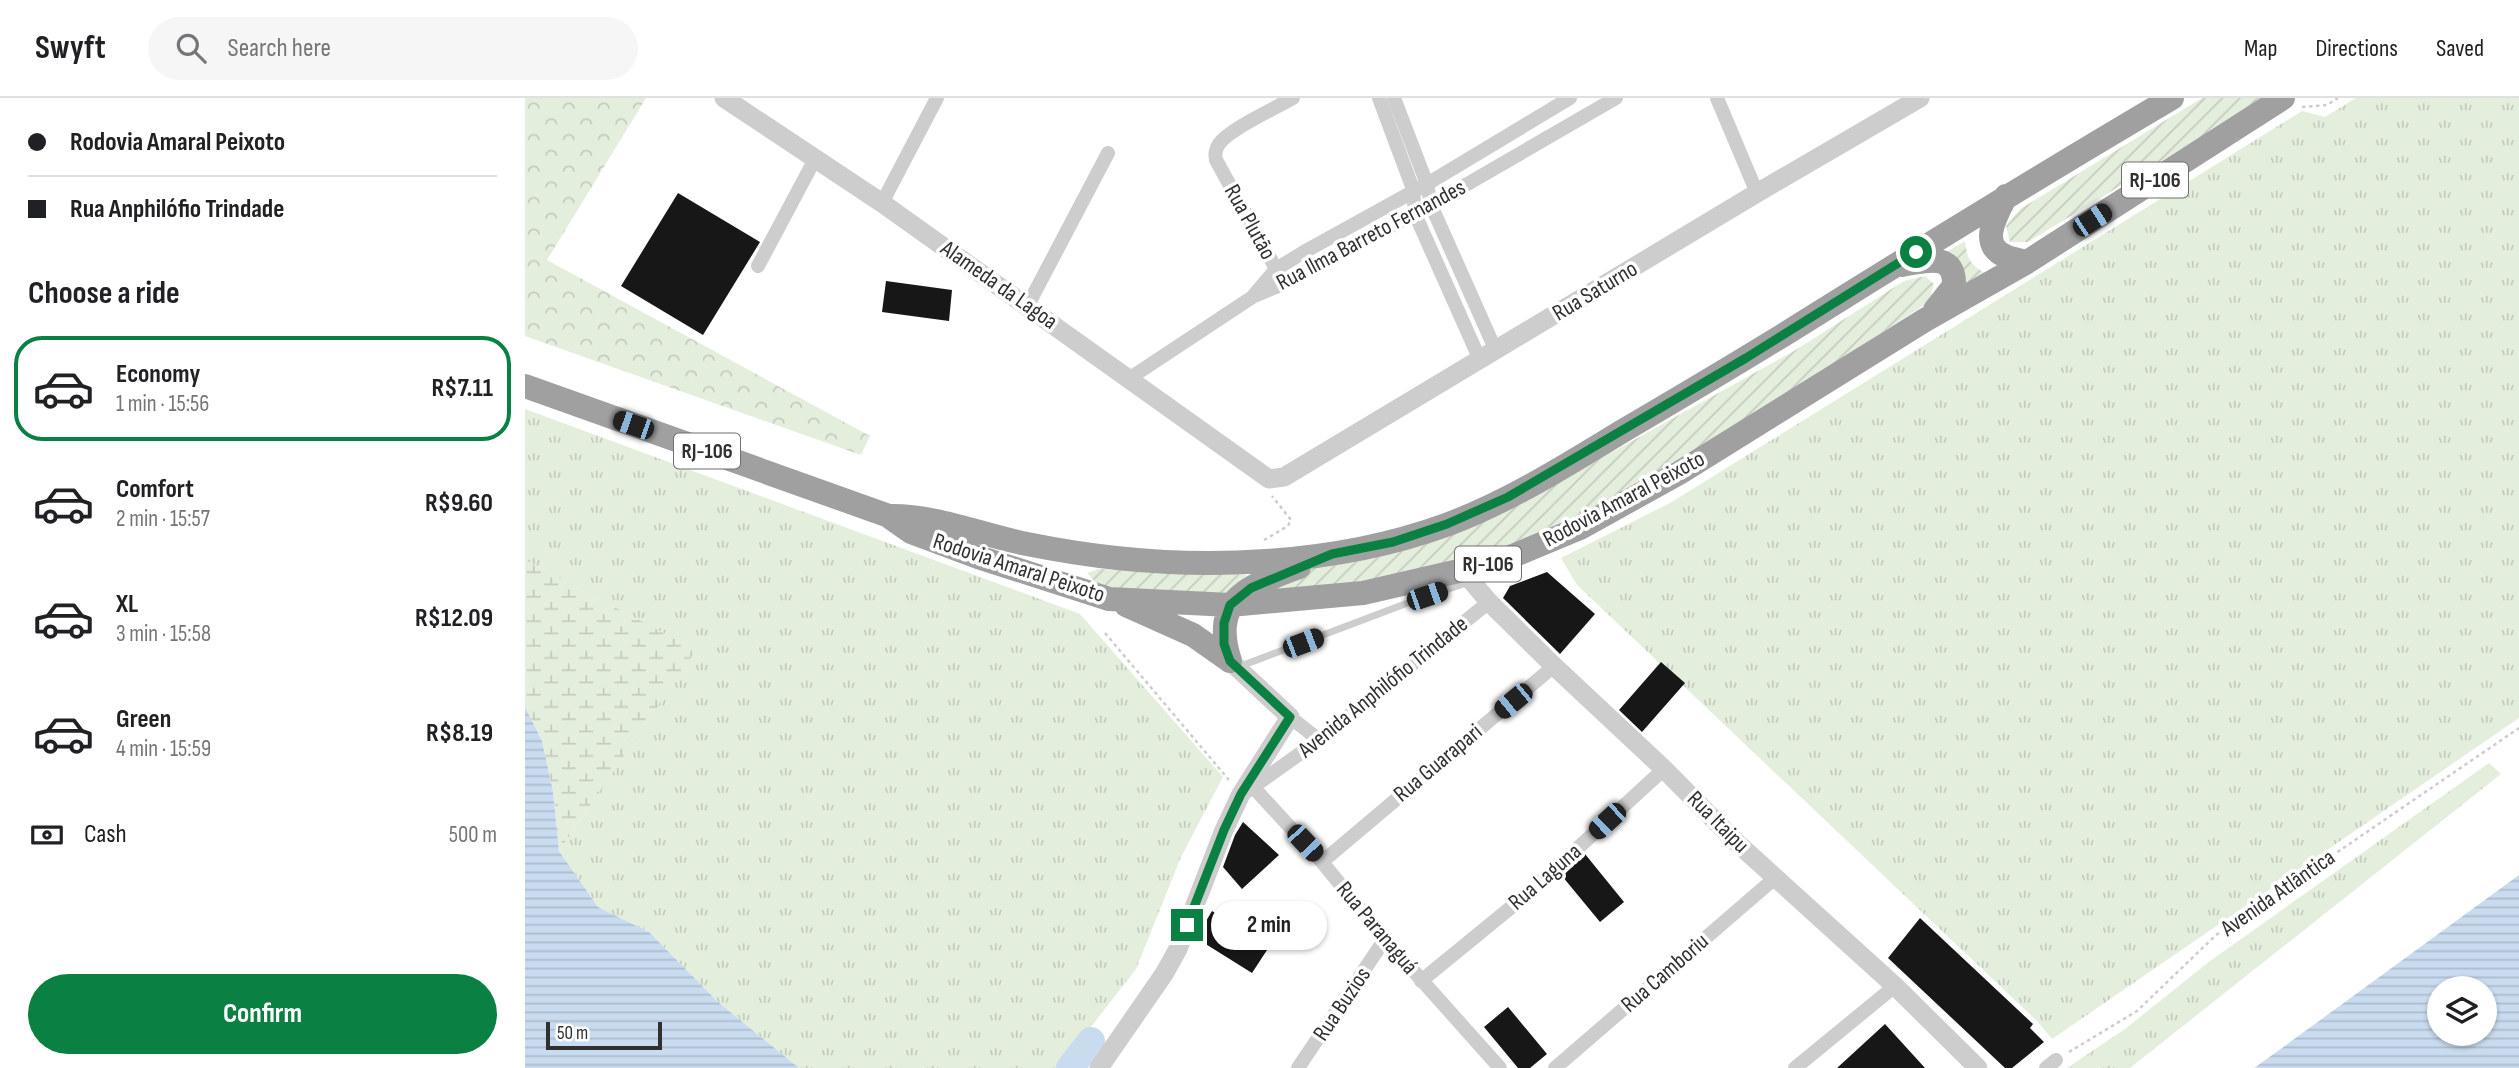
<!DOCTYPE html>
<html lang="en">
<head>
<meta charset="utf-8">
<style>
	body { margin:0; font-family:"Sofia Sans Condensed",sans-serif; background:#f6f6f6; color:#202124; height:100vh; display:flex; flex-direction:column; font-size:26px; white-space:nowrap }
	* { box-sizing:border-box; margin:0 }
	p { font-size:23px; color:#757577 }
	.icon { flex:none; width:38px; height:38px; fill:none; stroke:currentColor; stroke-width:2; stroke-linecap:round; stroke-linejoin:round }
	.map { position:relative; flex:1; overflow:hidden }
	.sheet { display:flex; flex-direction:column; background:#fff; width:525px }
	.sheet>* { flex:none }
	.banner { display:grid; align-content:center; height:154px; padding:0 28px; background:#fff }
	.buttons { position:absolute; left:1902px; top:878px; display:grid; gap:14px }
	.buttons a { display:grid; place-items:center; width:70px; height:70px; border-radius:50%; background:#fff; box-shadow:0 2px 5px #0004; font-size:35px }
	.scale { position:absolute; left:21px; bottom:18px; width:116px; box-sizing:border-box; padding-left:7px; border:4px solid #303030; border-top:0; font-size:19px; line-height:24px; white-space:nowrap; color:#303030; -webkit-text-stroke:5px #fff; paint-order:stroke }
	.end { position:absolute; width:32px; height:32px; margin:-16px; border:9px solid #0b8043; background:#fff; box-shadow:0 0 0 4px #fff }
	.from { border-radius:50% }
	.bubble { position:absolute; height:49px; border-radius:24px; background:#fff; box-shadow:0 2px 5px #0004; font-size:23px; font-weight:700; line-height:49px; text-align:center }
	.car { position:absolute; width:21px; height:42px; margin:-21px -10px; border-radius:9px; box-shadow:0 0 5px 2px #0007; background:linear-gradient(#222 24%,#8ab4d8 0 40%,#222 0 76%,#8ab4d8 0 86%,#222 0) }
	.banner b { display:flex; align-items:center; gap:24px; height:66px; font-size:26px }
	.banner b+b { border-top:2px solid #e0e0e0 }
	.banner i { width:18px; height:18px; background:#202124 }
	ul { padding:0; list-style:none }
	li { display:flex; align-items:center; gap:21px; height:105px; margin:0 14px 10px; padding:0 14px; border:4px solid transparent; border-radius:28px }
	li div { flex:1 }
	li b { display:block; font-size:26px }
	li em { font-style:normal; font-weight:700 }
	li.current { border-color:#0b8043 }
	li>.icon { width:63px; height:63px; stroke-width:1.5 }
	h2 { padding:0 28px; font-size:32px; line-height:84px }
	.pay { display:flex; align-items:center; gap:18px; height:77px; padding:0 28px; font-size:26px }
	.pay p { margin-inline-start:auto }
	.cta { display:flex; gap:14px; margin-top:auto; padding:14px 28px }
	.cta a { flex:1; height:80px; border-radius:42px; background:#0b8043; color:#fff; font-size:28px; font-weight:700; line-height:80px; text-align:center }
	header { display:flex; align-items:center; gap:42px; box-sizing:border-box; height:98px; padding:0 35px; background:#fff; border-bottom:2px solid #e0e0e0 }
	header strong { font-size:33px }
	nav { display:flex; gap:38px; margin-inline-start:auto; font-size:24px }
	.search { width:490px; height:63px; background:#f6f6f6; display:flex; align-items:center; gap:18px; box-sizing:border-box; padding:0 24px; border-radius:38px; color:#757577; font-size:26px }
	main { display:flex; flex:1; min-height:0 }
	.map>svg:first-child { display:block }
</style>
</head>
<body>
<header>
<strong>Swyft</strong>
<div class="search"><svg class="icon" aria-label="search" viewBox="0 0 24 24"><circle cx="10" cy="10" r="6"/><path d="M15 15l6 6"/></svg>Search here</div>
<nav><a>Map</a><a>Directions</a><a>Saved</a></nav>
</header>
<main>
<section class="sheet">
<div class="banner">
<b><i class="from"></i>Rodovia Amaral Peixoto</b>
<b><i></i>Rua Anphilófio Trindade</b>
</div>
<h2>Choose a ride</h2>
<ul>
<li class="current"><svg class="icon" aria-label="car" viewBox="0 0 24 24"><path d="M5 17H2v-5l4-1 3-4h7l3 4 3 1v5h-3M9 17h6M6 11h13"/><circle cx="7" cy="17" r="2"/><circle cx="17" cy="17" r="2"/></svg><div><b>Economy</b><p>1 min · 15:56</p></div><em>R$7.11</em></li>
<li><svg class="icon" aria-label="car" viewBox="0 0 24 24"><path d="M5 17H2v-5l4-1 3-4h7l3 4 3 1v5h-3M9 17h6M6 11h13"/><circle cx="7" cy="17" r="2"/><circle cx="17" cy="17" r="2"/></svg><div><b>Comfort</b><p>2 min · 15:57</p></div><em>R$9.60</em></li>
<li><svg class="icon" aria-label="car" viewBox="0 0 24 24"><path d="M5 17H2v-5l4-1 3-4h7l3 4 3 1v5h-3M9 17h6M6 11h13"/><circle cx="7" cy="17" r="2"/><circle cx="17" cy="17" r="2"/></svg><div><b>XL</b><p>3 min · 15:58</p></div><em>R$12.09</em></li>
<li><svg class="icon" aria-label="car" viewBox="0 0 24 24"><path d="M5 17H2v-5l4-1 3-4h7l3 4 3 1v5h-3M9 17h6M6 11h13"/><circle cx="7" cy="17" r="2"/><circle cx="17" cy="17" r="2"/></svg><div><b>Green</b><p>4 min · 15:59</p></div><em>R$8.19</em></li>
</ul>
<div class="pay"><svg class="icon" aria-label="cash" viewBox="0 0 24 24"><path d="M3 7h18v10H3z"/><circle cx="12" cy="12" r="2"/></svg>Cash<p>500 m</p></div>
<div class="cta"><a>Confirm</a></div>
</section>
<div class="map">
<svg width="1994" height="970" viewBox="0 0 1994 970">
	<defs>
		<pattern id="grass-tufts" width="24" height="20" patternUnits="userSpaceOnUse" patternTransform="scale(1.75)"><rect width="24" height="20" fill="#e4eedd"/><path d="M3 7l-1-3M5 7V3M7 7l1-3M15 17l-1-3M17 17v-4M19 17l1-3" fill="none" stroke="#c4ccbe"/></pattern>
		<pattern id="forest-crowns" width="20" height="18" patternUnits="userSpaceOnUse" patternTransform="scale(1.75)"><rect width="20" height="18" fill="#e4eedd"/><path d="M2 6a3 3 0 1 1 6 0M12 15a3 3 0 1 1 6 0" fill="none" stroke="#c4ccbe"/></pattern>
		<pattern id="wetland-marsh" width="20" height="14" patternUnits="userSpaceOnUse" patternTransform="scale(1.75)"><rect width="20" height="14" fill="#e4eedd"/><path d="M1 5h8M5 5V1M11 12h8M15 12V8" fill="none" stroke="#c4ccbe"/></pattern>
		<pattern id="garden-furrows" width="10" height="10" patternUnits="userSpaceOnUse" patternTransform="scale(1.75)"><rect width="10" height="10" fill="#e4eedd"/><path d="M-1 1l2-2M0 10L10 0M9 11l2-2" fill="none" stroke="#c4ccbe"/></pattern>
		<pattern id="water-rules" width="6" height="5" patternUnits="userSpaceOnUse" patternTransform="scale(1.75)"><rect width="6" height="5" fill="#c9dbef"/><path d="M0 2.5h6" fill="none" stroke="#adbccd"/></pattern>
	</defs>
	<rect width="100%" height="100%" fill="#fff"/>
	<path fill="url(#grass-tufts)" d="M1831 0H1994V620L1527 941 1512 923 1052 487 1036 460 1145 405 1777 13 1800 19Z
		M0 311 555 516 698 679 656 759 611 871 534 970H274L193 904 124 834 73 809 34 753 170 552 0 462Z
		M1964 665 1976 676 1605 970H1542L1600 931 1685 863Z"/>
	<path fill="url(#forest-crowns)" d="M0 0H121L22 162 345 338 336 357 0 238Z"/>
	<path fill="url(#wetland-marsh)" d="M0 462 171 552 34 753 28 693 17 643 0 609Z"/>
	<path fill="url(#garden-furrows)" d="M1677 0H1740L1503 144H1485L1481 128 1495 111Z
		M1440 143C1442 160 1445 167 1460 175L1436 189 1418 156Z
		M1400 178 1409 186 1404 204 1115 390 988 452 848 486 727 500 770 474 900 446 1010 397 1269 253 1379 183Z
		M573 471 722 477 704 498 646 500 573 487 562 475Z"/>
	<path fill="url(#water-rules)" fill-rule="evenodd" d="M0 609 17 643 28 693 34 753 73 809 124 834 193 904 274 970H0Z
		M1994 777V970H1729L1757 950ZM1914 891H1960V936H1914Z"/>
	<g fill="none" stroke-linecap="round" stroke-linejoin="round">
		<path stroke="#c9dbef" stroke-width="28" d="M545 970 566 943"/>
	</g>
	<path fill="#171717" d="M153 95 235 144 178 237 96 188Z
		M361 183 427 192 424 223 357 214Z
		M1022 474 1070 516 1035 556 978 500 985 488Z
		M1136 564 1160 585 1117 634 1094 612Z
		M718 724 754 757 717 791 698 769 710 737Z
		M1060 756 1099 804 1075 824 1037 778Z
		M687 813 744 849 727 875 671 840Z
		M1395 820 1508 926 1505 930 1519 944 1487 970H1480L1363 860Z
		M983 909 1022 956 1005 970H993L959 929Z
		M1360 926 1400 970H1312Z"/>
	<g fill="none" stroke-linecap="round" stroke-linejoin="round">
		<path stroke="#cdcdcd" stroke-width="2.5" stroke-dasharray="3.5 3.5" stroke-linecap="butt" d="M1777 9 1802 7 1813 0
			M739 442 763 428 766 422 747 398
			M580 535 704 682
			M1544 954 1612 913 1691 837 1994 630"/>
		<path stroke="#cdcdcd" stroke-width="7" d="M716 568 880 506 944 484"/>
		<path stroke="#cdcdcd" stroke-width="14" d="M854 0 888 91 890 116 955 262
			M869 0 902 86 906 107 971 253
			M1192 0 1232 95
			M357 105 412 0
			M233 168 290 61
			M755 178 691 62C690 56 690 52 694 46 704 31 751 10 768 0
			M729 197 751 171 779 154 902 86 1045 0
			M503 207 583 55
			M605 280 729 198 758 186 906 107 1091 0
			M765 619 794 642
			M729 690 797 764 860 841 975 970
			M721 694 794 642 964 504
			M797 764 1029 568
			M896 883 1006 793 1139 671
			M773 970 860 841
			M1030 970 1250 780
			M1270 970 1370 888
			M1521 970 1531 962"/>
		<path stroke="#cdcdcd" stroke-width="19" d="M199 0 357 105 744 381 759 379 1232 95 1395 0
			M938 473 964 504 1029 568 1139 671 1210 743 1370 888 1453 970
			M574 970 639 876 653 851 699 732 716 696 765 619 705 563"/>
		<path stroke="#a0a0a0" stroke-width="24" d="M1481 98C1472 116 1453 146 1480 158 1486 161 1495 162 1502 164
			M1377 167C1400 163 1430 153 1429 188L1410 212
			M0 288 364 418C411 417 456 437 502 446 581 462 660 469 741 463 802 459 863 448 921 427 983 404 1040 368 1096 334 1159 297 1222 260 1284 221 1404 146 1525 72 1647 0
			M366 420 386 434 453 459 584 501 705 507 838 495 973 464 1055 430 1154 375 1400 222 1502 164 1758 0
			M601 507 668 537 705 563
			M705 563C685 500 724 488 774 469"/>
	</g>
	<g fill="none" stroke-linecap="round" stroke-linejoin="round">
		<path stroke="#0b8043" stroke-width="9" d="M662 827 699 732 716 696 765 619 705 563 699 546V525L705 507 726 490 807 456 868 444 922 426 983 399 1221 260 1391 154"/>
	</g>
	<g text-anchor="middle" dominant-baseline="central" stroke-width="7" stroke-linejoin="round" paint-order="stroke">
		<g fill="#fff" stroke="#6e6e6e" stroke-width="2">
			<rect x="1597" y="64.5" width="66" height="35" rx="5"/>
			<rect x="149" y="335.5" width="66" height="35" rx="5"/>
			<rect x="930" y="448.5" width="66" height="35" rx="5"/>
		</g>
		<g font-size="21" font-weight="bold" fill="#303030">
			<text x="1630" y="82">RJ-106</text>
			<text x="182" y="353">RJ-106</text>
			<text x="963" y="466">RJ-106</text>
		</g>
		<g font-size="23" fill="#303030" stroke="#fff">
			<text transform="translate(725 124) rotate(61)">Rua Plutão</text>
			<text transform="translate(846 137) rotate(-28)">Rua Ilma Barreto Fernandes</text>
			<text transform="translate(474 187) rotate(35)">Alameda da Lagoa</text>
			<text transform="translate(1070 193) rotate(-31)">Rua Saturno</text>
			<text transform="translate(1099 401) rotate(-28)">Rodovia Amaral Peixoto</text>
			<text transform="translate(494 470) rotate(18)">Rodovia Amaral Peixoto</text>
			<text transform="translate(858 589) rotate(-39)">Avenida Anphilófio Trindade</text>
			<text transform="translate(913 665) rotate(-40)">Rua Guarapari</text>
			<text transform="translate(1193 724) rotate(45)">Rua Itaipu</text>
			<text transform="translate(1020 779) rotate(-41)">Rua Laguna</text>
			<text transform="translate(1753 795) rotate(-35)">Avenida Atlântica</text>
			<text transform="translate(852 830) rotate(50)">Rua Paranaguá</text>
			<text transform="translate(1140 875) rotate(-41)">Rua Camboriu</text>
			<text transform="translate(817 906) rotate(-56)">Rua Buzios</text>
		</g>
	</g>
</svg>
<div class="buttons">
<a><svg class="icon" aria-label="layers" viewBox="0 0 24 24"><path d="M12 4l9 5-9 5-9-5zM3 14l9 5 9-5"/></svg></a>
</div>
<div class="scale">50 m</div>
<i class="end from" style="left:1391px;top:154px"></i>
<i class="end" style="left:662px;top:827px"></i>
<div class="bubble" style="left:686px;top:803px;width:116px">2 min</div>
<i class="car" style="left:1567px;top:122px;rotate:57deg"></i>
<i class="car" style="left:108px;top:327px;rotate:289deg"></i>
<i class="car" style="left:902px;top:498px;rotate:71deg"></i>
<i class="car" style="left:778px;top:545px;rotate:69deg"></i>
<i class="car" style="left:988px;top:603px;rotate:231deg"></i>
<i class="car" style="left:1082px;top:723px;rotate:227deg"></i>
<i class="car" style="left:780px;top:745px;rotate:137deg"></i>
</div>
</main>
</body>
</html>
